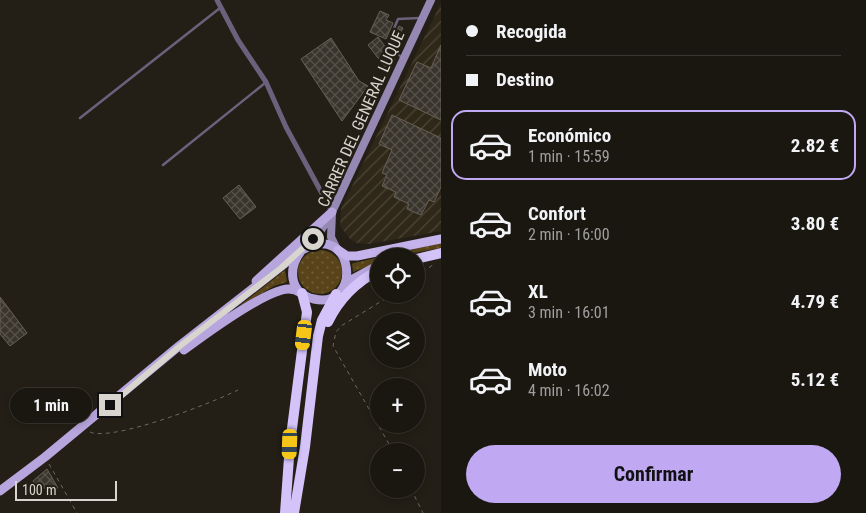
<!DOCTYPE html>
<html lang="es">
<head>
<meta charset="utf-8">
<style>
	body { margin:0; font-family:"Roboto Condensed",sans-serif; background:#232019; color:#f1f3f6; height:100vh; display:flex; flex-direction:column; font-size:19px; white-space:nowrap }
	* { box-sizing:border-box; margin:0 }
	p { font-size:16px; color:#9f9f9f }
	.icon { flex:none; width:28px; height:28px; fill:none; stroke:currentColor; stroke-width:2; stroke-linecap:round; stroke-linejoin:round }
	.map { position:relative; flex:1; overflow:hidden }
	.drawer { display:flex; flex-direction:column; background:#1a1710; width:425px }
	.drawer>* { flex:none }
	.top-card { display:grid; align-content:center; height:110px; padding:0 25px; background:#1a1710 }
	.fabs { position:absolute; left:370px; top:248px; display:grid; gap:10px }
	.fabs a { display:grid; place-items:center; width:55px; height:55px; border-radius:50%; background:#1a1710; box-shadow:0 2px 8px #0003,0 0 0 1px #383630; font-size:25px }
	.scale { position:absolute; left:15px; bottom:12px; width:102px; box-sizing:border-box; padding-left:5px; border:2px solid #d8d5cf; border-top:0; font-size:14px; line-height:18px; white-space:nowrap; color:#d8d5cf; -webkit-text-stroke:4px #231f16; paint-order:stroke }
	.end { position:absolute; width:22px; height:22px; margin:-11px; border:6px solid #d8d5cf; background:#111; box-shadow:0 0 0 2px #111 }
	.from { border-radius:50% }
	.bubble { position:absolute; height:35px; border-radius:18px; background:#1a1710; box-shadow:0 2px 8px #0003,0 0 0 1px #383630; font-size:16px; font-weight:700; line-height:35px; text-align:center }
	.car { position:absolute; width:15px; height:30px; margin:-15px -8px; border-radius:6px; box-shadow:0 0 4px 1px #0007; background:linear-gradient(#f5c518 24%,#345 0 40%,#f5c518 0 76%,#345 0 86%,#f5c518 0) }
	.top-card b { display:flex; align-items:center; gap:18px; height:48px; font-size:19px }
	.top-card b+b { border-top:1px solid #383630 }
	.top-card i { width:12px; height:12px; background:#f1f3f6 }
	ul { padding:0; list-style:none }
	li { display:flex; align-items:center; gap:15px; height:70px; margin:0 10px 8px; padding:0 15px; border:2px solid transparent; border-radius:15px }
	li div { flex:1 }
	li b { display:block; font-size:19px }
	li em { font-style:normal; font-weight:700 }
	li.current { border-color:#c0a8f3 }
	li>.icon { width:45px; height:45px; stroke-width:1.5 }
	.cta { display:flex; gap:10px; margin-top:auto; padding:10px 25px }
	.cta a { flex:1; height:58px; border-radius:30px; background:#c0a8f3; color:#111; font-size:20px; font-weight:700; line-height:58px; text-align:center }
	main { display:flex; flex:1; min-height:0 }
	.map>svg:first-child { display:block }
</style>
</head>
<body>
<main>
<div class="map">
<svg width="441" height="513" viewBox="0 0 441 513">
	<defs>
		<pattern id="industrial-furrows" width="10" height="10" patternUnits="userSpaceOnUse" patternTransform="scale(1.25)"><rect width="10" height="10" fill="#2f2819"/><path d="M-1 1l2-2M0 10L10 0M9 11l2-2" fill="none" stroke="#4c4639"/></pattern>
		<pattern id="grass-dots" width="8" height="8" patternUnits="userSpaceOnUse" patternTransform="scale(1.25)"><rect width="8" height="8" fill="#584418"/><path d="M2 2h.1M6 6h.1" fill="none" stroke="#6f5e39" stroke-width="1.8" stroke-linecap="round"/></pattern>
		<pattern id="building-cross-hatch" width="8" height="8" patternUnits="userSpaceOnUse" patternTransform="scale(1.25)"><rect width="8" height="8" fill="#3a352c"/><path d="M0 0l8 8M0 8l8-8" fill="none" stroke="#56514a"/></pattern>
	</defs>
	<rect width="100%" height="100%" fill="#231f16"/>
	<path fill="url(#industrial-furrows)" d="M441 3V231L369 244 357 243 351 240 340 226 341 209Z"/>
	<path fill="url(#grass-dots)" d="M441 243V248L396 256H379V262L353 272 352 264 354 263Z
		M298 272a22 22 0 1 1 44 0a22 22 0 1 1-44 0Z
		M285 270 287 282 274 286 238 307Z"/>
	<path fill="url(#building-cross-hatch)" stroke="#666156" d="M380 11 389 15 386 20 393 23 386 39 370 32Z
		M399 26 403 28 396 44 392 42Z
		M378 37 395 60 385 67 368 45Z
		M331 38 359 81 368 86 342 121 301 59Z
		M441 45V120L399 100 417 62 431 68Z
		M392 115 441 138V187L434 202 429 200 421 215 407 209 409 204 394 197 396 192 382 186 387 175 382 173 392 150 379 144Z
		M239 185 256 207 240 219 223 198Z
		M0 297 27 333 10 346 0 334Z
		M47 469 58 488 54 491 50 485 39 491 33 481Z"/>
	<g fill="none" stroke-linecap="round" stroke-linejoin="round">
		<path stroke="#6c6961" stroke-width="1" stroke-dasharray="4 4" stroke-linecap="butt" d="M416 277 434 264
			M90 432C113 442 214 402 238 390
			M393 451 333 346 336 332 341 326 393 294
			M49 464 77 513
			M411 489 423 513"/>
		<path stroke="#6a627d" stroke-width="2.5" d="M402 58 388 43 398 19 420 18
			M80 118 220 8
			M163 165 265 83"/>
		<path stroke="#6a627d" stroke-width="5" d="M217 0 238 40 266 82 286 127 332 212"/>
		<path stroke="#9588b3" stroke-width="8" d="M337 249 331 237 332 212 431 0
			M302 250 320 232 330 216"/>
		<path stroke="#b7a5dd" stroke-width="9" d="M256 281 332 212
			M344 287 353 279 379 265
			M184 350C207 333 256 297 282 290 289 288 295 289 301 293
			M0 491 45 457 179 346 302 250C355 220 363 310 314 299 288 293 288 267 302 250"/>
		<path stroke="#c5b4eb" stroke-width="9" d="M338 250 347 256H357L441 239"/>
		<path stroke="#d3c3f9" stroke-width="10" d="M416 259 441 253
			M328 322C339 299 356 282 379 270
			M285 513 290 444 307 312 302 293
			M294 513 305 447 318 336 322 320 336 294"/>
	</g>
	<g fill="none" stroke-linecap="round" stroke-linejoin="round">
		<path stroke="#d8d5cf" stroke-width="6" d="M110 405 180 346 281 268 313 239"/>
	</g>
	<g text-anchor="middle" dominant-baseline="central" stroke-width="5" stroke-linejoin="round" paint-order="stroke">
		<g font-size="16" fill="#d8d5cf" stroke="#231f16">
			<text transform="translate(361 119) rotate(-66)">CARRER DEL GENERAL LUQUE</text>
		</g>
	</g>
</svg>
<div class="fabs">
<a><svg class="icon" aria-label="locate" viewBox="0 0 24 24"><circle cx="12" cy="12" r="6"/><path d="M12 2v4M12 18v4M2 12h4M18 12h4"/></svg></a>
<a><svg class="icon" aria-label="layers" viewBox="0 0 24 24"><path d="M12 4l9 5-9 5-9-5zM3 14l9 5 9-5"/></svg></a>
<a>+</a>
<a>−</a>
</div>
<div class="scale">100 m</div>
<i class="end from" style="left:313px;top:239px"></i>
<i class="end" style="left:110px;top:405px"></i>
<div class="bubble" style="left:10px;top:388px;width:82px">1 min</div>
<i class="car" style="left:304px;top:335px;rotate:187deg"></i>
<i class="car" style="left:290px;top:444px;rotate:182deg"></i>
</div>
<section class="drawer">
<div class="top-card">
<b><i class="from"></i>Recogida</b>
<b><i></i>Destino</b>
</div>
<ul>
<li class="current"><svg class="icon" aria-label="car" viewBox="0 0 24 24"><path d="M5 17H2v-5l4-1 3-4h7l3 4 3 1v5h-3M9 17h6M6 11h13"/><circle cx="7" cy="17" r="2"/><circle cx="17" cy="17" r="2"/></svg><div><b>Económico</b><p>1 min · 15:59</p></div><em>2.82 €</em></li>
<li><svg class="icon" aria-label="car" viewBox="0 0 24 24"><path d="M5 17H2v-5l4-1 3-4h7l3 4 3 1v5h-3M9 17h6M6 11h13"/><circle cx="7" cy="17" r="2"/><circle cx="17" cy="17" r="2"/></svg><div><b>Confort</b><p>2 min · 16:00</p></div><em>3.80 €</em></li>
<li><svg class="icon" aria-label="car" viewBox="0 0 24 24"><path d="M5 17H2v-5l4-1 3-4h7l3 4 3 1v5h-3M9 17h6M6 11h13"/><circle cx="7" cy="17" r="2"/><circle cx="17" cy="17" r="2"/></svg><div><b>XL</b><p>3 min · 16:01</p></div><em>4.79 €</em></li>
<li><svg class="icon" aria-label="car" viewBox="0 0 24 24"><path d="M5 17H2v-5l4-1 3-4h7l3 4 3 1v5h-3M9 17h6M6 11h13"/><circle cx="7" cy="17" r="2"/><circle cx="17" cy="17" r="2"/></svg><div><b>Moto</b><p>4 min · 16:02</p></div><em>5.12 €</em></li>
</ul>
<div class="cta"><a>Confirmar</a></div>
</section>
</main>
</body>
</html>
